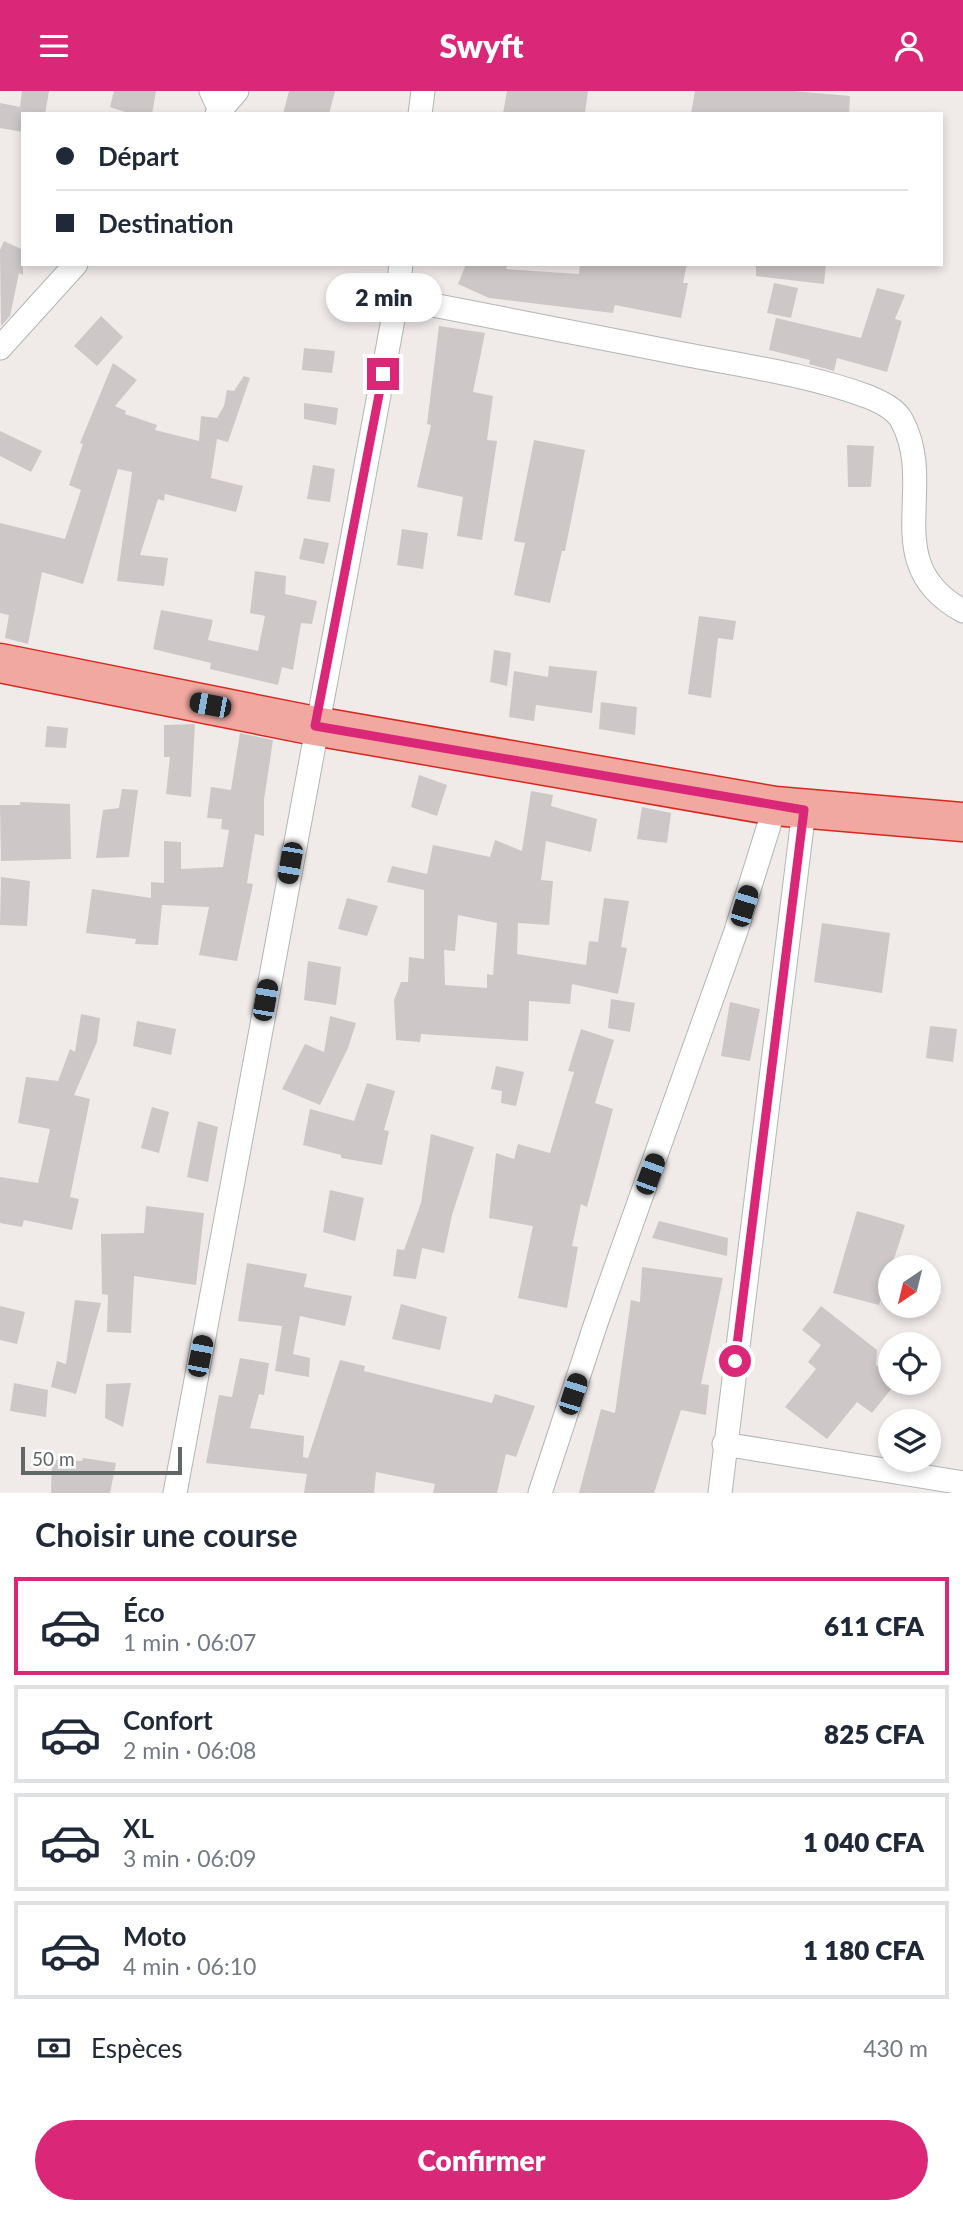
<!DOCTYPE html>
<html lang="fr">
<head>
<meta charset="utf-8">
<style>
	body { margin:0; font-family:Lato,sans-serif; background:#f2f2f3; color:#1f2937; height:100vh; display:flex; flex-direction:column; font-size:26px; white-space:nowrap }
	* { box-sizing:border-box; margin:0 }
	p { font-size:23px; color:#747a83 }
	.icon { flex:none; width:38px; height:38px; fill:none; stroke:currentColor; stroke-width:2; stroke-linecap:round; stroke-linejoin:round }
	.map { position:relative; height:1402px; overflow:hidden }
	.panel { display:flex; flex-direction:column; background:#fff; flex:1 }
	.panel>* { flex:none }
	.top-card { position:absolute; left:21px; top:21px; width:922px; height:154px; border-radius:0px; box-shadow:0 4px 10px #0003; display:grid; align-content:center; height:154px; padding:0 35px; background:#fff }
	.needle { width:46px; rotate:215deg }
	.fabs { position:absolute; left:878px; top:1164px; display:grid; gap:14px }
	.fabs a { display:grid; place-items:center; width:63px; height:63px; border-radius:50%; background:#fff; box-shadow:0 4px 10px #0003; font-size:35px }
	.scale { position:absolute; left:21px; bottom:18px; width:161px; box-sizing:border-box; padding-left:7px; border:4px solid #606766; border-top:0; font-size:19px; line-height:24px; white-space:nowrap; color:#606766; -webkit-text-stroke:5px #fff; paint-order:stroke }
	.end { position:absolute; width:32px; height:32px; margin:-16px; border:9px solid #db2777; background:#fff; box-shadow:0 0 0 4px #fff }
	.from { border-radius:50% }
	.bubble { position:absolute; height:49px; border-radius:24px; background:#fff; box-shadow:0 4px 10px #0003; font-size:23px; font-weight:800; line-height:49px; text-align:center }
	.car { position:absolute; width:21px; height:42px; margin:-21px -10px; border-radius:9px; box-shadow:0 0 5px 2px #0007; background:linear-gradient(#222 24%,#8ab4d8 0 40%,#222 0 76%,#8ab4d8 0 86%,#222 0) }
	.top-card b { display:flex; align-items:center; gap:24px; height:66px; font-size:26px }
	.top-card b+b { border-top:2px solid #e0e1e3 }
	.top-card i { width:18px; height:18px; background:#1f2937 }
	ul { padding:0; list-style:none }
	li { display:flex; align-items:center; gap:21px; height:98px; margin:0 14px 10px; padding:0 21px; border:4px solid #e0e1e3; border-radius:0px }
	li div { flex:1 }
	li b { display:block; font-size:26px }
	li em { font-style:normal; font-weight:800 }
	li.active { border-color:#db2777 }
	li>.icon { width:63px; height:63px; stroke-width:1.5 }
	h2 { padding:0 35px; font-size:32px; line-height:84px }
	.pay { display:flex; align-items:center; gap:18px; height:77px; padding:0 35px; font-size:26px }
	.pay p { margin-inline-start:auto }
	.primary-button { display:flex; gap:14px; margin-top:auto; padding:14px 35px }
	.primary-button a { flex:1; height:80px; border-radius:42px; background:#db2777; color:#fff; font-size:28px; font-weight:800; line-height:80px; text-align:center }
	header { display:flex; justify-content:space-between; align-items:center; height:91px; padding:0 35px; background:#db2777; color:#fff; font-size:32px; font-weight:800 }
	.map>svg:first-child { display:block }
</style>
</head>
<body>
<header><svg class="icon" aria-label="menu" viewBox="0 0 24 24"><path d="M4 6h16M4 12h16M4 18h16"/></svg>Swyft<svg class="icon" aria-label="person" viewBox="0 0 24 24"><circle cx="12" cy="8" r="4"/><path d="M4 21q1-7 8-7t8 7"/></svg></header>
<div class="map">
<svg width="963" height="1402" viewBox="0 0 963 1402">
	<rect width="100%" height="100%" fill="#f0eae9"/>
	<path fill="#cdc7c7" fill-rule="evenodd" d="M22 0H49L45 23H23V41L0 37V12L20 16Z
		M114 0H156L152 23H131L110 16Z
		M289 0H335L329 23H283Z
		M507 0H588L585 22 503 23Z
		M695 0H793L850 5 849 23H691Z
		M4 150 23 159V184L19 182 10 225 1 235 0 159Z
		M466 173H508L506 178 579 183 580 173H687L683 192H688L681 227 615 214 613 222 489 207 458 193Z
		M756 173H826L824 193 756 185Z
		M774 192 798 197 791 227 767 222Z
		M877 197 905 204 895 228 902 230 887 281 837 267 834 280 809 273 810 269 769 259 776 227 861 247Z
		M101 225 123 246 97 275 74 255Z
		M439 235 485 242 473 301 493 305 487 349 497 350 482 449 457 445 463 406 417 396 431 334 427 333Z
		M304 257 335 260 332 282 302 279Z
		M113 272 137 289 115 315 126 320 125 323 157 334 155 339 199 350 201 325 217 327 224 315 227 299 234 300 244 285 250 287 228 351 217 348 211 387 243 395 236 421 165 403 164 410 158 408 140 464 168 467 164 495 117 490 132 381 118 378 83 493 42 481 28 553 5 547 9 524 0 522V432L65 448 81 399 69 394 83 353 80 352Z
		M304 312 338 317 336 334 304 328Z
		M0 340 42 360 31 381 0 365Z
		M534 349 585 359 565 460H562L550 512 514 504 525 452 514 450Z
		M847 354 874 355 871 396H848Z
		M313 374 335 378 330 411 307 408Z
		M402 438 428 442 423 478 397 474Z
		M304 447 329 452 324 473 299 468Z
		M255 480 286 485 285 503 317 510 312 533 301 532 293 579 282 576 278 594 210 578 211 572 153 558 161 519 213 529 208 549 258 560 265 525 250 522Z
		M699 525 736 530 733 549 718 547 711 607 688 603Z
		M494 559 511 562 507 595 490 591Z
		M549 575 597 580 592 622 536 614 534 630 509 626 514 580 548 586Z
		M601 611 637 616 635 644 599 638Z
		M195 633 191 706 166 703 170 666H164V634Z
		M47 635 68 637 66 657 45 656Z
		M240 642 273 649 264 709V745L255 743 247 792 253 793 237 870 199 864 209 816 162 814 158 854 135 853 136 848 86 842 92 798 151 807V791L164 792V750L181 751V778L223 776 229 739 221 738 222 728 207 727 211 696 231 699Z
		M419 684 447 694 437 725 411 716Z
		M122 698 138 699 129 766 96 767 103 719 119 717Z
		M531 700 553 704 551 715 597 728 591 761 546 750 541 789 553 790 549 834 518 832 517 863 586 874 589 850 598 851 604 807 629 810 621 856 627 857 618 903 572 893 570 913 529 910 528 950 421 943 420 951 396 949 394 909 401 891H408L409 866 424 868V799L387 791 392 775 427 783 433 754 490 766 495 749 522 760ZM458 824 497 832 493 884 487 883V897L445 894 444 859 455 860Z
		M20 711 70 713 71 768 1 770 0 714H20Z
		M642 716 671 722 667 752 637 748Z
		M1 786 30 790 27 835 0 834Z
		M347 807 378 815 367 845 338 838Z
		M822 832 890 842 882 902 814 891Z
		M308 870 341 876 336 914 304 909Z
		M611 908 635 912 630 941 608 937Z
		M730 911 760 918 750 970 721 965Z
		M81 923 100 927 97 951 74 1004 90 1008 70 1106 79 1108 72 1139 24 1129 22 1136 0 1132V1086L38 1092 50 1038 18 1032 26 986 58 990 70 958 75 961Z
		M330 925 356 932 348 957 320 1014 282 998 305 953 324 961Z
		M137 930 176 938 171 964 133 955Z
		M930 935 957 938 953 971 926 967Z
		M581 938 614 949 595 1012 613 1018 587 1116 581 1113 572 1155 578 1156 567 1217 518 1207 533 1135 489 1127 496 1062 514 1068 518 1053 550 1062 574 981 568 980Z
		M496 975 524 981 516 1015 501 1012 502 1000 491 998Z
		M367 992 395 1000 384 1039 389 1040 382 1074 341 1067V1064L303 1054 310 1018 354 1030Z
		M152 1016 169 1021 159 1062 141 1057Z
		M198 1030 218 1036 208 1091 187 1086Z
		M431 1043 474 1056 452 1124 444 1162 422 1157 416 1188 393 1185 397 1158 404 1159 421 1112Z
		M330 1099 364 1107 355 1150 323 1141Z
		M146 1115 204 1122 196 1194 134 1185 131 1242 107 1241 108 1204 102 1203 101 1143 144 1142Z
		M857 1120 905 1134 879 1214 833 1202Z
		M659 1130 728 1147 727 1165 652 1147Z
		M247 1172 307 1183 304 1196 352 1205 345 1235 300 1225 293 1263 310 1267 309 1286 275 1280 282 1235 238 1230Z
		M642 1176 723 1187 701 1293 709 1294 706 1324 681 1319 654 1402H579L601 1318 615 1322 631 1209 640 1211Z
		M75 1209 101 1212 76 1303 51 1296 57 1270 66 1273Z
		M401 1213 447 1226 440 1259 392 1248Z
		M0 1215 25 1221 17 1253 0 1249Z
		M821 1215 877 1259 876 1274 891 1286V1292H896L872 1322 857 1311 827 1348 785 1316 816 1278 808 1271 821 1254 802 1239Z
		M240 1267 269 1272 264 1304 259 1303 250 1337 304 1345 303 1366 308 1367 340 1269 365 1275 364 1280 492 1312 495 1303 535 1315 516 1366 506 1363 497 1402H433L435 1393 376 1381 374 1402H304L307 1383 206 1372 219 1304 232 1306Z
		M14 1292 48 1299 46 1326 10 1320Z
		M131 1292 123 1336 105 1327 106 1293Z
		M83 1367 116 1372 110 1402H51L52 1369 82 1370Z"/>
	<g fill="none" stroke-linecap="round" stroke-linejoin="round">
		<g stroke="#b1b6b6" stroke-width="25">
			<path id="street" d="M211 0 220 19
				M217 23 237 0
				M420 23 423 0
				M397 207C493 226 588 244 683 263 745 275 810 284 869 306 881 311 896 318 902 330 938 397 877 473 963 520
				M0 257 76 173
				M724 1353 963 1392
				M175 1402 397 207 401 173
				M540 1402 596 1232 736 840 775 715
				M720 1402 804 719"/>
		</g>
		<g stroke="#da271e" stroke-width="41">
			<path id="highway" d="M0 572 315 635 775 715 963 731"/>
		</g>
		<use href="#street" stroke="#fff" stroke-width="23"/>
		<use href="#highway" stroke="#f0a8a0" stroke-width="38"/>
	</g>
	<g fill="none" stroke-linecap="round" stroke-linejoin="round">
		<path stroke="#db2777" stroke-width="9" d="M383 283 315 635 804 719 735 1270"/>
	</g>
</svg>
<div class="fabs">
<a><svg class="needle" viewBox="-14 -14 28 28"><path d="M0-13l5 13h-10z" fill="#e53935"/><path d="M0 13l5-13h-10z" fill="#747a83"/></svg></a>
<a><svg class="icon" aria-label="locate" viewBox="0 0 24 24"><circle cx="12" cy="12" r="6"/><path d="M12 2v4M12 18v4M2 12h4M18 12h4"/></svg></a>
<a><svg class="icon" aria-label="layers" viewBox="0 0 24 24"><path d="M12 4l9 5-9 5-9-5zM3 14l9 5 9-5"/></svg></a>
</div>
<div class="scale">50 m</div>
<i class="end from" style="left:735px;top:1270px"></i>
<i class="end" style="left:383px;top:283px"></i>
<div class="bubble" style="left:326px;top:182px;width:116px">2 min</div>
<i class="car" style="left:210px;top:614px;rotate:281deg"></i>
<i class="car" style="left:290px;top:772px;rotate:190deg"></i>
<i class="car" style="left:744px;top:815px;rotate:17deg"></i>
<i class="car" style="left:265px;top:909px;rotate:10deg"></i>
<i class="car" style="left:650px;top:1083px;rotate:20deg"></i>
<i class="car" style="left:200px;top:1265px;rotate:11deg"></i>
<i class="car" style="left:573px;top:1303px;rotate:18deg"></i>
<div class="top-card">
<b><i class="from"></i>Départ</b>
<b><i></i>Destination</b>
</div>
</div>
<section class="panel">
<h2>Choisir une course</h2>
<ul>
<li class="active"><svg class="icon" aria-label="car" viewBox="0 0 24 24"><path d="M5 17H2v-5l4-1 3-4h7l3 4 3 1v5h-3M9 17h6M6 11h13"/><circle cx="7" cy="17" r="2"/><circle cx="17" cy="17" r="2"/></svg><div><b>Éco</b><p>1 min · 06:07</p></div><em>611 CFA</em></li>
<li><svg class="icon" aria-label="car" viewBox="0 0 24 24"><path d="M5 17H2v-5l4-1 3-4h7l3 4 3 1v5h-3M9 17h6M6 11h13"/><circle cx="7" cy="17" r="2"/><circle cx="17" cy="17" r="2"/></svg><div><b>Confort</b><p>2 min · 06:08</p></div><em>825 CFA</em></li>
<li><svg class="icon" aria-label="car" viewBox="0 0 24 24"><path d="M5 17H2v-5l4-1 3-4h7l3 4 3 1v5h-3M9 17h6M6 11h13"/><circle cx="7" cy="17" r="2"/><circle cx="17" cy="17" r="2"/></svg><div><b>XL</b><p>3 min · 06:09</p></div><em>1 040 CFA</em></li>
<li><svg class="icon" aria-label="car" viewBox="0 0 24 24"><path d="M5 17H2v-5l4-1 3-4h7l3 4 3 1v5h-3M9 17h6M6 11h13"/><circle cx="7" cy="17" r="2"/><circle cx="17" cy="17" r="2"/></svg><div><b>Moto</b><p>4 min · 06:10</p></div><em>1 180 CFA</em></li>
</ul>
<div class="pay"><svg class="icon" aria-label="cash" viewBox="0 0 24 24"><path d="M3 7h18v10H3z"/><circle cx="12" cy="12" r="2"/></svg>Espèces<p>430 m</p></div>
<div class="primary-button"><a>Confirmer</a></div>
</section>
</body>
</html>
